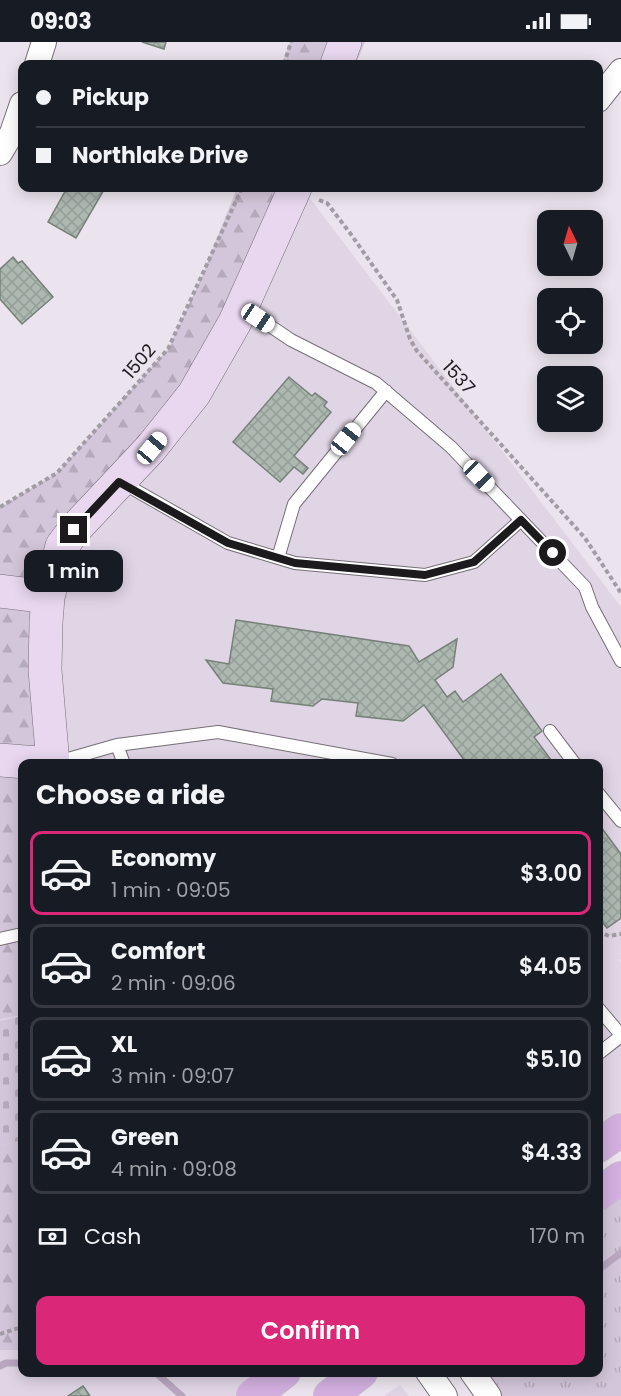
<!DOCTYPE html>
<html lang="en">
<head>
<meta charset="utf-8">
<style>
	body { margin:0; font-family:Poppins,sans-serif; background:#20242c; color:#f1f3f6; height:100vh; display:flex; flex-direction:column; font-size:22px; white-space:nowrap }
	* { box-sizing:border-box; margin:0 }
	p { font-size:20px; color:#9ea1a6 }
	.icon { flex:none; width:33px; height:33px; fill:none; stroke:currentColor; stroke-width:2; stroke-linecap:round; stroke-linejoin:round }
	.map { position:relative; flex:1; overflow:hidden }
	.details { position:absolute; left:18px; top:717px; width:585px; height:618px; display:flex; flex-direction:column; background:#171b24; border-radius:12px; box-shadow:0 3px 15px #0003 }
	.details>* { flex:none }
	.hud { position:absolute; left:18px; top:18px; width:585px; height:132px; border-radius:12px; box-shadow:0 3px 15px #0003; display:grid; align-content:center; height:132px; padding:0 18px; background:#171b24 }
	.needle { width:39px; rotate:355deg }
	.fabs { position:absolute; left:537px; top:168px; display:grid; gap:12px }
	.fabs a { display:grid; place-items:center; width:66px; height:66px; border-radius:12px; background:#171b24; box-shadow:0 3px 15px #0003; font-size:30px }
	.end { position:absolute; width:27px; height:27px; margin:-14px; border:8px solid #1c1a1d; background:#fff; box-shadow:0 0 0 3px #fff }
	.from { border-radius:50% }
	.bubble { position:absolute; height:42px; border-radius:12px; background:#171b24; box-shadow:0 3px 15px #0003; font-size:20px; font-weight:600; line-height:42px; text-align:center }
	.car { position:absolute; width:18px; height:36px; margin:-18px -9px; border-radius:8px; box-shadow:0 0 4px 2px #0007; background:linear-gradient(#fff 24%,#345 0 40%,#fff 0 76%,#345 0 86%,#fff 0) }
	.hud b { display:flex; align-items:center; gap:21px; height:57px; font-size:22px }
	.hud b+b { border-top:2px solid #363941 }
	.hud i { width:15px; height:15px; background:#f1f3f6 }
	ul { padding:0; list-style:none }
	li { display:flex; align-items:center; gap:18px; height:84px; margin:0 12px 9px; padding:0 6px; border:3px solid #363941; border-radius:12px }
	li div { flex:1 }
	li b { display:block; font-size:22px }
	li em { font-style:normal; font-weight:600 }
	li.active { border-color:#db2777 }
	li>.icon { width:54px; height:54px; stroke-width:1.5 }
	h2 { padding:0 18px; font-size:27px; line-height:72px }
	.pay { display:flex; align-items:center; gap:15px; height:66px; padding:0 18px; font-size:22px }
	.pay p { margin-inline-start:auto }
	.button { display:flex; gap:12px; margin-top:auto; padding:12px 18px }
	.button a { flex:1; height:69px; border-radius:12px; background:#db2777; color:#fff; font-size:24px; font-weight:600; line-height:69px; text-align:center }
	.status { display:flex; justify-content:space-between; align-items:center; height:42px; padding:0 30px; background:#171b24; direction:ltr }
	.status svg { height:16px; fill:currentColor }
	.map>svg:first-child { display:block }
</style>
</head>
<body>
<div class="status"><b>09:03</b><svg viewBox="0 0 49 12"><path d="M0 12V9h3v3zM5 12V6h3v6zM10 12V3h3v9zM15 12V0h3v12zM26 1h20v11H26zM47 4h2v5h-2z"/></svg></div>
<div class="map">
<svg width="621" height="1354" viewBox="0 0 621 1354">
	<defs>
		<pattern id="forest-firs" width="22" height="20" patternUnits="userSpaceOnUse" patternTransform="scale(1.5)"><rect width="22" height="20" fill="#d4c6da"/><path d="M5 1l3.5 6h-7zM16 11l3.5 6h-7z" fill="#b5aabb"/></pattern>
		<pattern id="cemetery-stones" width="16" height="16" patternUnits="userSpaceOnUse" patternTransform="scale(1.5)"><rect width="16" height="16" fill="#d4c6da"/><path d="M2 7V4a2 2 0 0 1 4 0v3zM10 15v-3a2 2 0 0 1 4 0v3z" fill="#b5aabb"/></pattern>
		<pattern id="park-tufts" width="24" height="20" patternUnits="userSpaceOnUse" patternTransform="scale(1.5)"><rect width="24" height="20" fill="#d4c6da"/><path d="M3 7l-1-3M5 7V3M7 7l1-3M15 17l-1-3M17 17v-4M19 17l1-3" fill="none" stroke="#b5aabb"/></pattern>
		<pattern id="building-cross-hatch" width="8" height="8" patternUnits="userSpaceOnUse" patternTransform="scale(1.5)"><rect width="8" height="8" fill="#adb8b1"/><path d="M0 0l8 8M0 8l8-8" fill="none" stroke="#949e98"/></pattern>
	</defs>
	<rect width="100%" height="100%" fill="#ebe4ee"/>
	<path fill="#e0d5e5" d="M308 154 621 565V917L619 918 621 921V1069L599 1086 598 722H53L48 555Z
		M0 719 22 722V1330L269 1331 237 1354H0Z
		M400 1343 409 1354H384Z"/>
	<path fill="url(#forest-firs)" d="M290 0H365L356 22H282Z
		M237 146H311L226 328 62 504 53 721 22 722V973L0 977V465L57 431 168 307 202 234Z
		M22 1098V1308H0V1104Z"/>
	<path fill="url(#cemetery-stones)" d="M22 974V1098L0 1104V979Z"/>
	<path fill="url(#park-tufts)" d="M621 1147V1354H496L484 1331 598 1330 599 1163Z"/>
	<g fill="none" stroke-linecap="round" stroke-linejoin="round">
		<path stroke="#b9a7c0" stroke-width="7" d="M598 1228 621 1211
			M0 1324 6 1321H22
			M155 1330 182 1354"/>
	</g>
	<path fill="url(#building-cross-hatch)" stroke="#768079" stroke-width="1.5" d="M142 0H166L164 7Z
		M67 146H105L76 196 48 180Z
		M13 215 18 221 22 219 53 255 22 282 0 257V227Z
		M289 335 312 354 315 351 327 360 324 364 331 370 294 414 308 426 303 432 294 425 280 440 233 400Z
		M236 578 409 604 419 620 457 597 453 625 435 638 447 655 455 649 463 660 501 632 542 689 534 695 554 722H467L424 663 403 679 356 674 358 661 322 657 313 664 271 659 273 647 223 641 206 618 229 622Z
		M598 781 621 812V876L607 886 598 875Z
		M83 1344 90 1354H68Z"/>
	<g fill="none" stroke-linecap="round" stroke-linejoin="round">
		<g stroke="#766f78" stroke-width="14">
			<path id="lane" d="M242 265 291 298 376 341 451 405 585 545 592 565 621 619
				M121 440 228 501 295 521 425 533 474 520 521 478
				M278 516 294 462 386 349
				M550 689 575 722
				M117 703 218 690 392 722
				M54 721 117 703 124 722
				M598 751 621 779
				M0 897 22 892
				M598 966 621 993
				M598 1012 621 994"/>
		</g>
		<g stroke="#766f78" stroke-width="26">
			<path id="street" d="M37 22 44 0
				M598 58 621 29
				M0 111 12 91 22 62
				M428 1330 445 1354
				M472 1330 489 1354"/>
		</g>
		<g stroke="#766f78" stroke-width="34">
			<path id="secondary" d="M337 22 345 0
				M0 549 48 555
				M0 718 50 722
				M53 722 45 628 46 581 48 555 62 504 74 488 151 406 194 352 235 280 295 146"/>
		</g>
		<g stroke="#c4c3c4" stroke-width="34">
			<path id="primary" d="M598 1104 621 1088
				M598 1152 621 1136
				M253 1354 284 1330
				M330 1354 361 1330"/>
		</g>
		<path stroke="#a29da5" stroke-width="4" stroke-dasharray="4.5 3" stroke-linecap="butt" d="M284 22 291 0
			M319 158 327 161 350 191 397 258 410 297 417 309 585 496 621 551
			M0 465 57 431 168 307 242 146
			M598 889 609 894 621 892
			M0 1292 22 1285"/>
		<use href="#lane" stroke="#fff" stroke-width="12"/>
		<use href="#street" stroke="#fff" stroke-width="24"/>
		<use href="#secondary" stroke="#e8d7ef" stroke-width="33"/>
		<use href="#primary" stroke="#d2afdf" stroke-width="33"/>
	</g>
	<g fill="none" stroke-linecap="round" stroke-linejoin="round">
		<path stroke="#1c1a1d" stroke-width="8" d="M74 488 119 440 228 501 295 521 425 533 474 520 521 478 553 511"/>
	</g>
	<g text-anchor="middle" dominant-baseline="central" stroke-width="5" stroke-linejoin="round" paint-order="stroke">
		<g font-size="18" fill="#1c1a1d" stroke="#ebe4ee">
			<text transform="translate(139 319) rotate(-49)">1502</text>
			<text transform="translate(459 335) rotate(48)">1537</text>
		</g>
	</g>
</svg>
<div class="fabs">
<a><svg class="needle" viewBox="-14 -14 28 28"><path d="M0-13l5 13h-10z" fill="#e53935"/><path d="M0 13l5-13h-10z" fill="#9ea1a6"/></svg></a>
<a><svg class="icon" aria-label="locate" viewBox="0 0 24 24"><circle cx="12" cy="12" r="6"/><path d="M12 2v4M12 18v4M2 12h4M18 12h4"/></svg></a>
<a><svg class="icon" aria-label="layers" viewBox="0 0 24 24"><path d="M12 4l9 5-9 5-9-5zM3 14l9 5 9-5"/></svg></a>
</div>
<i class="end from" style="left:553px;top:511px"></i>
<i class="end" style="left:74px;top:488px"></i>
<div class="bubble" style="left:24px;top:508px;width:99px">1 min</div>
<i class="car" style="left:258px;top:276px;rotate:124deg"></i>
<i class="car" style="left:346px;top:397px;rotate:39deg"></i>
<i class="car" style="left:152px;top:406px;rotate:40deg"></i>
<i class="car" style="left:479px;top:434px;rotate:136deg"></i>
<div class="hud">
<b><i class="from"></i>Pickup</b>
<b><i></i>Northlake Drive</b>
</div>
<section class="details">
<h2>Choose a ride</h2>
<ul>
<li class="active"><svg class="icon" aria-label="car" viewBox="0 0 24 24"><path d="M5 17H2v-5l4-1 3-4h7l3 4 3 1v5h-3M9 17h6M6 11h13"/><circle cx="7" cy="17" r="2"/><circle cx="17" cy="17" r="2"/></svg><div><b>Economy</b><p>1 min · 09:05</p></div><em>$3.00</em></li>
<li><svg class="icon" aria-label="car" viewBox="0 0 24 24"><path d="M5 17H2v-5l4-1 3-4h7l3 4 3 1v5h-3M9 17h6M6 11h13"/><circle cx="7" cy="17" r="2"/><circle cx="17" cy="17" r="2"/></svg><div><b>Comfort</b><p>2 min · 09:06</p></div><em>$4.05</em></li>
<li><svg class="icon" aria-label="car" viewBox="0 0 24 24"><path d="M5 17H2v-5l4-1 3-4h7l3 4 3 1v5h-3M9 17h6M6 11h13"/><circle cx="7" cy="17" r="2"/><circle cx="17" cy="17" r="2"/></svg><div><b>XL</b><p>3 min · 09:07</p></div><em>$5.10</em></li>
<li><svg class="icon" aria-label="car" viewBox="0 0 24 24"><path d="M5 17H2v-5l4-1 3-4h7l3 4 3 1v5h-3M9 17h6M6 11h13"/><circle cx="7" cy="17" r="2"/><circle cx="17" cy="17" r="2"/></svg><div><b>Green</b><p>4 min · 09:08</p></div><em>$4.33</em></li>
</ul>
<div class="pay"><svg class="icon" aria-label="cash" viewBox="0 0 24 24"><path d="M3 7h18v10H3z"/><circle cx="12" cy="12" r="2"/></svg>Cash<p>170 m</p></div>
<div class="button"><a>Confirm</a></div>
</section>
</div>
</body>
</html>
